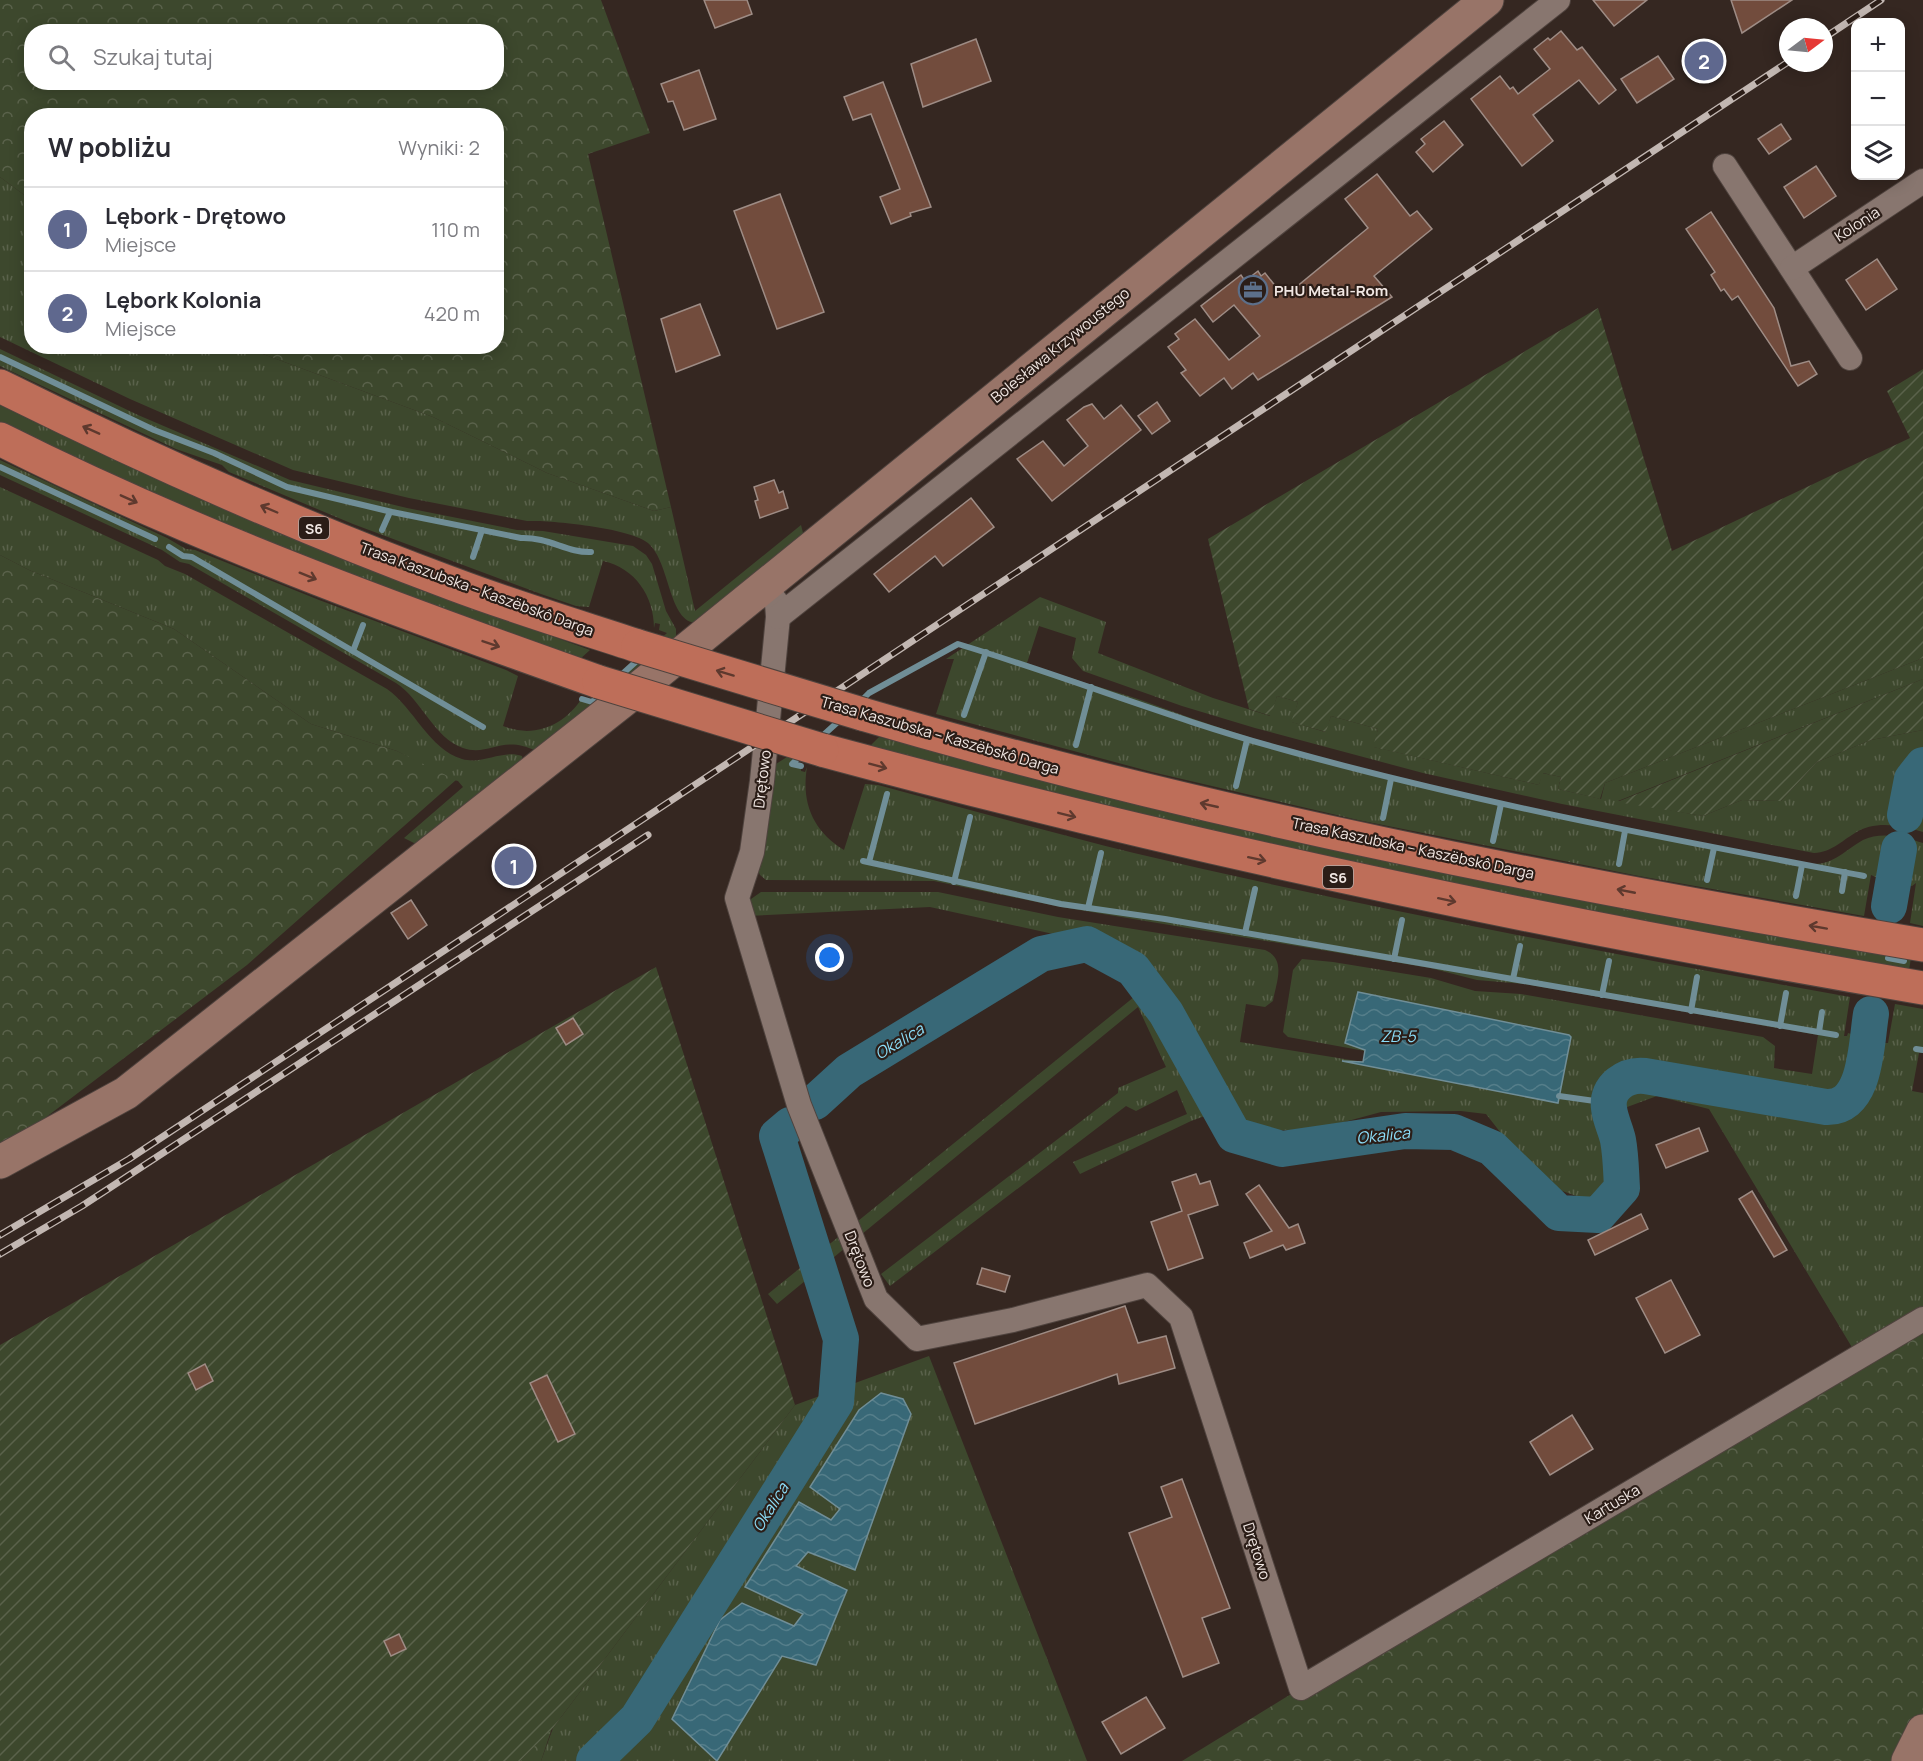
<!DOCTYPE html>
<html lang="pl">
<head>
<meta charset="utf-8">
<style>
	body { margin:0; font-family:Manrope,sans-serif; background:#f7f7f7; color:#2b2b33 }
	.controls { position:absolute; right:18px; top:18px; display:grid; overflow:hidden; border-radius:12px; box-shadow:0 3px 15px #0003 }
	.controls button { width:54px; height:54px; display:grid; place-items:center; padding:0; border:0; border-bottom:2px solid #e1e1e2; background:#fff; color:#2b2b33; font:30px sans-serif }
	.compass { position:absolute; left:1779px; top:18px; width:54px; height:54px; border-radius:50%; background:#fff; box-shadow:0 3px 15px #0003; rotate:74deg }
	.you { position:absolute; left:830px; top:958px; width:21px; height:21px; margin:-15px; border:4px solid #fff; border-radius:50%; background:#1a73e8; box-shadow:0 0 0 9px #1a73e833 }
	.badge { display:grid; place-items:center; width:39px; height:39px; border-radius:50%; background:#5f688e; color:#fff; font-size:20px; font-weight:700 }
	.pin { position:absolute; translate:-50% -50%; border:3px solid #fff; box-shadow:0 2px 6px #0006 }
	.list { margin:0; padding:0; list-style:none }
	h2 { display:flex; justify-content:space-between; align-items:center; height:78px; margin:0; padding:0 24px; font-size:26px }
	h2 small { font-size:20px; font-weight:400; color:#7c7c81 }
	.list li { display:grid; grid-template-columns:39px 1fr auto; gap:18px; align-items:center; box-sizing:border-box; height:84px; padding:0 24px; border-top:2px solid #e1e1e2 }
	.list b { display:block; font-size:22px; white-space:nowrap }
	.list p { margin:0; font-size:20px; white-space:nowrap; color:#7c7c81 }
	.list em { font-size:20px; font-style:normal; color:#7c7c81 }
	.icon { flex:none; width:33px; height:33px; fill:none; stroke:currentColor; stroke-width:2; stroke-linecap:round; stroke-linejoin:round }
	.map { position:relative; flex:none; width:1923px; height:1761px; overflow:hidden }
	.search { position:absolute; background:#fff; box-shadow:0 3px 15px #0003; left:24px; top:24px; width:480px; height:66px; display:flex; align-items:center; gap:15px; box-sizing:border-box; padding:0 21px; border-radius:24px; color:#7c7c81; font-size:22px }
	.panel { position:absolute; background:#fff; box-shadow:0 3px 15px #0003; left:24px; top:108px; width:480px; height:246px; border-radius:24px }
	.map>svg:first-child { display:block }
	.grass { fill:url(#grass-tufts) }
	.forest { fill:url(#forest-crowns); fill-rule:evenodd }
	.garden { fill:url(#garden-furrows) }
	.water { fill:url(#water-waves); stroke:#708e97; stroke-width:1.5 }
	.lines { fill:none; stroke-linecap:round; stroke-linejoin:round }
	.stream { stroke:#708e97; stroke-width:6 }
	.river { stroke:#386877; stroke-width:36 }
	.building { fill:#724c3d; stroke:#9e8c85; stroke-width:1.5 }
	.street-casing { stroke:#4f433e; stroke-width:26 }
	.secondary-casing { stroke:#4f433e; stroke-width:35 }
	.highway-casing { stroke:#4f433e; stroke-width:35 }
	.street { stroke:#88766f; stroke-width:24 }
	.secondary { stroke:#987468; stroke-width:33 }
	.highway { stroke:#be6e59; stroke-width:33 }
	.rail-casing { stroke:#c2b7b2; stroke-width:7 }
	.rail { stroke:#2b1d17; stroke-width:4.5; stroke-dasharray:14; stroke-linecap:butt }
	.highway-bridge-casing { stroke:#4f433e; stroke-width:35; stroke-linecap:butt }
	.highway-bridge { stroke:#be6e59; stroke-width:33 }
	.oneway { stroke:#5e392e }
	.labels { text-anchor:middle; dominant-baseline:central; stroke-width:4.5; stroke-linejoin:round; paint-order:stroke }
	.shield { fill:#2b1d17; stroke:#b6aaa6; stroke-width:1.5 }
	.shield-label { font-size:14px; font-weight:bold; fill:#f1e7e3 }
	.street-label { font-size:15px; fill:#f1e7e3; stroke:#2b1d17 }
	.poi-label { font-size:15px; font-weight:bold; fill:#f1e7e3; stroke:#2b1d17; text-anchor:start }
	.water-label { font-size:16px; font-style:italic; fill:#8bddf8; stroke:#2b1d17 }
</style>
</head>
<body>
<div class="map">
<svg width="1923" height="1761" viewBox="0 0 1923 1761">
	<defs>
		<pattern id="grass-tufts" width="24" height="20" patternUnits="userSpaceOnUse" patternTransform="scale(1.5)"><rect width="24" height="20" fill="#3d482d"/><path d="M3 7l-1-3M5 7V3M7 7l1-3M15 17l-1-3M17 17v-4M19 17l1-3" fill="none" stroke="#5a624b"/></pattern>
		<pattern id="forest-crowns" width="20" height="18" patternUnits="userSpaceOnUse" patternTransform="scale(1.5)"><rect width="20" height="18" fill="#3d482d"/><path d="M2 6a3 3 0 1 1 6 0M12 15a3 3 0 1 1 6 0" fill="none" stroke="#5a624b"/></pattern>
		<pattern id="garden-furrows" width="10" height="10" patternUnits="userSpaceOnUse" patternTransform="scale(1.5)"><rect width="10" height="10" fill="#3d482d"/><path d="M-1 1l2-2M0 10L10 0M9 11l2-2" fill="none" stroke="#5a624b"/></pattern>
		<pattern id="water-waves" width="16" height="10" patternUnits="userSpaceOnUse" patternTransform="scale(1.5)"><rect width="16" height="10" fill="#386877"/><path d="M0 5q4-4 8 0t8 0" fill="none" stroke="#557e8a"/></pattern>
	</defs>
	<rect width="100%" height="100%" fill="#352721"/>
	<g class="grass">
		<path d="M0,177L31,200L32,346L244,347L433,417L547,473L654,511L671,507L695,611L801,525L803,533L799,545L698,623C668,624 671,563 648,543C631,528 550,520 527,521L409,498L293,470L130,399L0,337Z"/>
		<path d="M0,349L138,415L290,480L407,508L517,530L543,531L633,546L646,555L652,564L666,611L676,629V638L536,751C502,734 489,757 463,748C434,738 421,699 396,683L189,564L180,562L162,550L0,475V460L167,538L186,549L195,550L319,600L506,670L518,676L503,726C534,739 565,725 582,698L592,701L667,633L659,630L660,624L655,623L654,628C654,596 635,568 603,561L589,607L576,606L541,594L353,524L229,472L222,465L176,449L0,366Z"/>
		<path d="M0,403L480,610L590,650L580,659L476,623L193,512L0,423Z"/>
		<path d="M0,487L158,560L165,566L185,574L387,689C414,708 429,749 462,759C483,765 503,749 522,756L523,762L416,844L404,838L463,787L458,781L447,778L397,751L311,724L174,629L29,570L0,555Z"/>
		<path d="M1040,597L1106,622L1098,653L1213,698L1270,716L1277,696L1298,702L1292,722L1325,732L1331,716L1378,729L1374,747L1539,785L1542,773L1561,777L1558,789L1601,799L1605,783L1923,658V679L1618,801L1703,816L1742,800L1781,801L1817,762L1871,740L1923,730V832C1902,825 1874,820 1855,833C1840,842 1832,852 1814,853L1562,804L1423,773L1255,728L1182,706L1083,671L1072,658L1076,638L1039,626L1027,663C1067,679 1111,689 1152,704C1283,753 1422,785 1559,814C1643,832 1728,852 1813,864C1835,864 1845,850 1863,840C1881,831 1905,837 1923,843V926L1910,923L1916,883L1912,886L1902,884L1898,904L1889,906L1881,901L1885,881L1871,875L1864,916L1639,876L1358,820L1152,772L936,714L954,659H946Z"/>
		<path d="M833,728L794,763L801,766V771L805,772L807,767C801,803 813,831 844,850L865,784L878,785C963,808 1049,832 1134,853C1371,909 1611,954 1850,997L1844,1036H1847L1848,1033L1858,1036L1861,1017L1871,1014L1878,1019L1875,1039L1885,1040V1043H1888L1895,1004L1923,1009V1053H1919L1912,1091L1923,1093V1307L1853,1349L1709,1109L1657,1096L1619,1110V1123H1609L1610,1150L1606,1195L1582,1198L1540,1183L1486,1114L1461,1111L1381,1112L1311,1131L1250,1129L1224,1109L1191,1121L1080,1174L1073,1162L1187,1114L1177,1090L1136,1111L1126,1106L890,1286L881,1274L1118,1093V1088L1166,1067L1138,1007L777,1304L768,1294L1134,997L1127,984L1142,979L1133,972L1093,964L1076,939L930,907L747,916L751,899L761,892H938L1058,917L1265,950C1287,959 1276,983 1273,1001L1265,1007L1246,1004L1240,1042L1363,1062L1365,1051L1288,1037L1283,1032L1293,970L1302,959L1333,962L1431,978L1475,991L1521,994L1763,1037L1775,1046L1774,1068L1812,1074L1818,1035L1524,984L1477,980L1430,968L1061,907L934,881L766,880L760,875L757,868L768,769Z"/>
		<path d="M879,737L1128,802L1911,958L1909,970L1708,935L1271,847L869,747Z"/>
		<path d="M929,1356L1087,1761H541L553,1728L795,1405Z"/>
	</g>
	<g class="forest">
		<path d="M0,0H601L650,133L588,154L671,507L654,511L547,473L433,417L244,347L496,346V116H32L31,200L0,177ZM32,32H496V82H32Z"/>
		<path d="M0,555L29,570L174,629L311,724L397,751L456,780L247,965L0,1152Z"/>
		<path d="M1923,1307V1761H1182L1853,1349Z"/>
		<path d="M552,1728L541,1761H520Z"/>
	</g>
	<g class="garden">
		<path d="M1598,308L1672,551L1910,438L1887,391L1923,369V658L1605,783L1600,799L1558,789L1561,777L1543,773L1539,785L1373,747L1378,729L1331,716L1326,732L1291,722L1298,702L1277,696L1271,716L1249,709L1208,539Z"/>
		<path d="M1923,679V730L1871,740L1817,762L1781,801L1742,800L1703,816L1617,802Z"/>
		<path d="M656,967L795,1405L553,1728L520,1761H0V1345Z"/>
	</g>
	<g class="water">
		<path d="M1358,992L1569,1035L1571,1037L1558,1103L1342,1061L1363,1062L1365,1050L1345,1043Z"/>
		<path d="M881,1393L903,1399L911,1414L855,1570L808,1552L796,1566L847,1590L816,1665L782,1656L717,1761L672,1719L720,1620L742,1603L794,1626L803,1614L745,1587L799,1502L831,1520L840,1509L810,1487L859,1410Z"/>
	</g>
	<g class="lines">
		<g class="stream">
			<path d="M0,357L154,430L214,453L287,487L392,512L521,538C549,537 567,553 591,552"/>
			<path d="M0,467L155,539"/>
			<path d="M382,530L390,512"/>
			<path d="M169,547L183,556L192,557L483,727"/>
			<path d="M473,557L482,530"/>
			<path d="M353,651L363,625"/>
			<path d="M619,677L640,658"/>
			<path d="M582,699L592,702L600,694"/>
			<path d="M859,703L869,693L958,644C1068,677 1174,720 1285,750C1476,803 1669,839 1864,876"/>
			<path d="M964,715L986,652"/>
			<path d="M819,739L840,720"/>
			<path d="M1076,745L1091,687"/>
			<path d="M801,766L792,764L802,754"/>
			<path d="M1236,786L1247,740"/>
			<path d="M1383,818L1391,779"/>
			<path d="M1493,841L1501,804"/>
			<path d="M863,861L1061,904L1165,919L1836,1035"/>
			<path d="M869,862L887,794"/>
			<path d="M1619,864L1625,831"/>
			<path d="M1707,880L1714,848"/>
			<path d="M954,882L970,817"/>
			<path d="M1842,891L1845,872"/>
			<path d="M1796,896L1802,865"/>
			<path d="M1088,908L1101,853"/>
			<path d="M1245,933L1255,889"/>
			<path d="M1888,958L1904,961"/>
			<path d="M1394,959L1402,920"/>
			<path d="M1513,979L1520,946"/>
			<path d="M1602,995L1609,961"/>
			<path d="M1691,1011L1697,977"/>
			<path d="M1780,1026L1786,993"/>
			<path d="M1819,1032L1822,1012"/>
			<path d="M1916,1049L1923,1050"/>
			<path d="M1559,1096L1609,1103"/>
		</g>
		<g class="river">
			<path d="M1905,815L1912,779L1923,765"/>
			<path d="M1889,906L1899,849"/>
			<path d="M815,1102L849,1071L1041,954L1087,944L1133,969L1166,1013L1234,1135L1282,1149L1405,1131L1454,1132L1492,1148L1559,1213L1598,1215L1622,1188C1621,1172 1621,1156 1618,1140C1616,1130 1610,1119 1609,1108C1606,1087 1626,1074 1645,1076L1826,1107C1867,1109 1866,1043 1871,1014"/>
			<path d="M594,1761L637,1719L836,1402L841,1339L777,1136L790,1125"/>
		</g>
	</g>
	<g class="building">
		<path d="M704,0H747L752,14L715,28Z"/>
		<path d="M1593,0H1647L1614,26Z"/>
		<path d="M1731,0H1792L1742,33Z"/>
		<path d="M1561,31L1577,50L1582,47L1616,90L1599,104L1579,80L1533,115L1553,141L1522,166L1471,99L1500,76L1510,89L1513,87L1518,94L1550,69L1534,49L1548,38L1550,40Z"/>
		<path d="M976,39L991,81L923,107L911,64Z"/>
		<path d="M1710,51L1715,66L1698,72L1693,57Z"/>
		<path d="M1658,56L1674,79L1637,103L1621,79Z"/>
		<path d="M699,70L716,119L684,130L673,101L668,102L661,84Z"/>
		<path d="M883,82L931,207L910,213L911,216L891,224L880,197L900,189L871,114L853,120L844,97Z"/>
		<path d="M1444,121L1463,145L1433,172L1416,152L1425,144L1421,139Z"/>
		<path d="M1781,124L1791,139L1769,154L1758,139Z"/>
		<path d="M1816,166L1836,196L1804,218L1784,187Z"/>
		<path d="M1377,174L1410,216L1417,211L1432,229L1374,276L1392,297L1258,380L1253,373L1232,389L1224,378L1200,396L1181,373L1186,370L1168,347L1179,339L1175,334L1195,319L1229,360L1260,336L1234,305L1213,322L1201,306L1241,275L1245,281L1258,271L1261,276L1265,273L1284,297L1368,228L1345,199Z"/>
		<path d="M780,194L824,312L777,329L734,211Z"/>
		<path d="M1711,212L1774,308L1791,366L1809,361L1817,374L1798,386L1738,296L1732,300L1724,289L1721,291L1711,275L1715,272L1686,229Z"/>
		<path d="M1877,259L1897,289L1866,310L1846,280Z"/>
		<path d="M700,304L720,355L676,372L661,319Z"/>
		<path d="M1157,402L1170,421L1152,434L1138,416Z"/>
		<path d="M1092,404L1104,419L1121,405L1141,430L1052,501L1017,459L1043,441L1064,466L1088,446L1067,420L1084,407Z"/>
		<path d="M774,480L779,493L783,491L788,508L760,518L755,501L758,500L754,487Z"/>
		<path d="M971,498L994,527L943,566L935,556L889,592L874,574Z"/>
		<path d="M519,855L527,868L512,878L503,865Z"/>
		<path d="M411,900L427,925L408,939L391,913Z"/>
		<path d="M573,1018L583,1034L566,1045L556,1028Z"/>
		<path d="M1699,1128L1708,1151L1666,1168L1656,1145Z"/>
		<path d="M1196,1174L1200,1184L1210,1181L1218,1205L1188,1215L1203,1258L1168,1270L1151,1222L1182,1211L1172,1182Z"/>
		<path d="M1259,1185L1289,1228L1298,1224L1305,1243L1286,1250L1283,1245L1250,1258L1244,1243L1272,1231L1246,1194Z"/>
		<path d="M1752,1191L1787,1250L1774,1257L1739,1199Z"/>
		<path d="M1641,1214L1648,1229L1595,1255L1588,1240Z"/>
		<path d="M982,1268L1010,1276L1005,1292L977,1284Z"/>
		<path d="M1671,1280L1700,1335L1665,1353L1636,1298Z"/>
		<path d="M1125,1306L1138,1343L1166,1336L1175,1368L1119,1384L1117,1374L975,1424L954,1363Z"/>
		<path d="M205,1364L213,1381L196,1390L188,1373Z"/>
		<path d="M547,1375L575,1434L558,1442L530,1383Z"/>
		<path d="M1572,1415L1593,1449L1550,1475L1530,1442Z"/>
		<path d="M1182,1479L1230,1608L1202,1618L1219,1663L1183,1677L1129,1533L1172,1517L1161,1487Z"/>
		<path d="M399,1634L406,1649L391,1656L384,1641Z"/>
		<path d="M1146,1697L1165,1728L1121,1754L1102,1722Z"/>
	</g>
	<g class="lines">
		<g class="street-casing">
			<g id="street">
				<path d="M1725,166L1850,358"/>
				<path d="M1792,268L1923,181"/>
				<path d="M764,586L777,603L778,617L762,781L752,852L737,898L799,1105L876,1299L917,1339L1013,1320L1147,1285L1181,1317L1301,1688L1923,1319"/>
				<path d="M778,617L1558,0"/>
			</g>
		</g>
		<g class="secondary-casing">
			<g id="secondary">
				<path d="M0,1162L126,1093L634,692L1487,0"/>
				<path d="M1908,1761L1923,1731"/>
			</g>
		</g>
		<g class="highway-casing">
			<g id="highway">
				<path d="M0,386C147,459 299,527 453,584C514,607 577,626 638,646"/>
				<path d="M0,439C193,536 395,610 599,682"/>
				<path d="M862,714C1209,816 1566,884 1923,945"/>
				<path d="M822,750C1185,848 1552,925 1923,988"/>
			</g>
		</g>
		<use href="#street" class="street"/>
		<use href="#secondary" class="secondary"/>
		<use href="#highway" class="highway"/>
		<g class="rail-casing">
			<g id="rail">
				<path d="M1824,38L1881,0"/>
				<path d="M0,1235L129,1159L1788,62"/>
				<path d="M0,1254L82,1206L648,835"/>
			</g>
		</g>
		<use href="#rail" class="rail"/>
		<g class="highway-bridge-casing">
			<g id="highway-bridge">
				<path d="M638,646L862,714"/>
				<path d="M599,682L822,750"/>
			</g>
		</g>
		<use href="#highway-bridge" class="highway-bridge"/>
	</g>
	<defs><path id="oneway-shaft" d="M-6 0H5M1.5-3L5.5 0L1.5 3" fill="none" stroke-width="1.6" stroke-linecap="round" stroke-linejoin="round" transform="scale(1.5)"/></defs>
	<g class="oneway">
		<use href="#oneway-shaft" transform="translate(91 430) rotate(-156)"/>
		<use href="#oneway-shaft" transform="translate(129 499) rotate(24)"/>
		<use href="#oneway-shaft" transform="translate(269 509) rotate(-157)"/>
		<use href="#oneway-shaft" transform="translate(308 576) rotate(22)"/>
		<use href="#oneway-shaft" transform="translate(491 644) rotate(19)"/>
		<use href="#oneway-shaft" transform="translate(725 673) rotate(-163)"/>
		<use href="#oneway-shaft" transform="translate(878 766) rotate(15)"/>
		<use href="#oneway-shaft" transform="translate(1209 805) rotate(-167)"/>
		<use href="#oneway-shaft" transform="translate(1067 815) rotate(14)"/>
		<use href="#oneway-shaft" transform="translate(1257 859) rotate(12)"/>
		<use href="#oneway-shaft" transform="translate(1626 891) rotate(-169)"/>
		<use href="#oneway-shaft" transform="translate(1447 900) rotate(12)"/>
		<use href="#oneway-shaft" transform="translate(1818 927) rotate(-170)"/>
	</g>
	<defs>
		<g id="office-ring" transform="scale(1.5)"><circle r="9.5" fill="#2b1d17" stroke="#5c6f8a" stroke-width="1.5"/><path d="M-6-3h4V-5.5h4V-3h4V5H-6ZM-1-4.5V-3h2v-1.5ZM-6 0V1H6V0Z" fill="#5c6f8a"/></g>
	</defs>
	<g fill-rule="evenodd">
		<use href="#office-ring" x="1253" y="290"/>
	</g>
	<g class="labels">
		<g class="shield">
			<rect x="299" y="517" width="30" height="22" rx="4.5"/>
			<rect x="1323" y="866" width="30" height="22" rx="4.5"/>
		</g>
		<g class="shield-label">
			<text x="314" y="528">S6</text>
			<text x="1338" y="877">S6</text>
		</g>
		<g class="street-label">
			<text transform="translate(1857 224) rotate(-33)">Kolonia</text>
			<text transform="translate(1060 345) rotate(-39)">Bolesława Krzywoustego</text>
			<text transform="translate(477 589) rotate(20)">Trasa Kaszubska – Kaszëbskô Darga</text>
			<text transform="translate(940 735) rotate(16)">Trasa Kaszubska – Kaszëbskô Darga</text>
			<text transform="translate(762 779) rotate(-83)">Drętowo</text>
			<text transform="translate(1413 848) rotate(12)">Trasa Kaszubska – Kaszëbskô Darga</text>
			<text transform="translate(860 1259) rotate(69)">Drętowo</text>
			<text transform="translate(1612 1504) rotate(-31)">Kartuska</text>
			<text transform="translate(1257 1551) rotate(72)">Drętowo</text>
		</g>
		<g class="poi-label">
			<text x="1274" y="290">PHU Metal-Rom</text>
		</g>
		<g class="water-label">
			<text x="1398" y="1036">ZB-5</text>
			<text transform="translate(899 1041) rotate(-31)">Okalica</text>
			<text transform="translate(1383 1135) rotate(-6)">Okalica</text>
			<text transform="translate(770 1507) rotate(-58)">Okalica</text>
		</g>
	</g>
</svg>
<div class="controls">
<button>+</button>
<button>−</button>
<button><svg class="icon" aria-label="layers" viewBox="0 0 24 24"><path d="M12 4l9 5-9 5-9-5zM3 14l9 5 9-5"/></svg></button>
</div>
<svg class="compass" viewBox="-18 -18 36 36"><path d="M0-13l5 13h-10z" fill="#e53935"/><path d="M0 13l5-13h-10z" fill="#7c7c81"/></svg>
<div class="you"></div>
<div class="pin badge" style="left:514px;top:866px">1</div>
<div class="pin badge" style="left:1704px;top:61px">2</div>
<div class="search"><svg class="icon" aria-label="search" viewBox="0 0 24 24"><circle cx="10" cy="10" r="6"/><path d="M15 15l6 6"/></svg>Szukaj tutaj</div>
<section class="panel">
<h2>W pobliżu<small>Wyniki: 2</small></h2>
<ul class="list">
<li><span class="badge">1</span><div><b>Lębork - Drętowo</b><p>Miejsce</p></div><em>110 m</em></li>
<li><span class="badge">2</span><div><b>Lębork Kolonia</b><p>Miejsce</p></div><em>420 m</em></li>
</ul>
</section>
</div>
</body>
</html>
